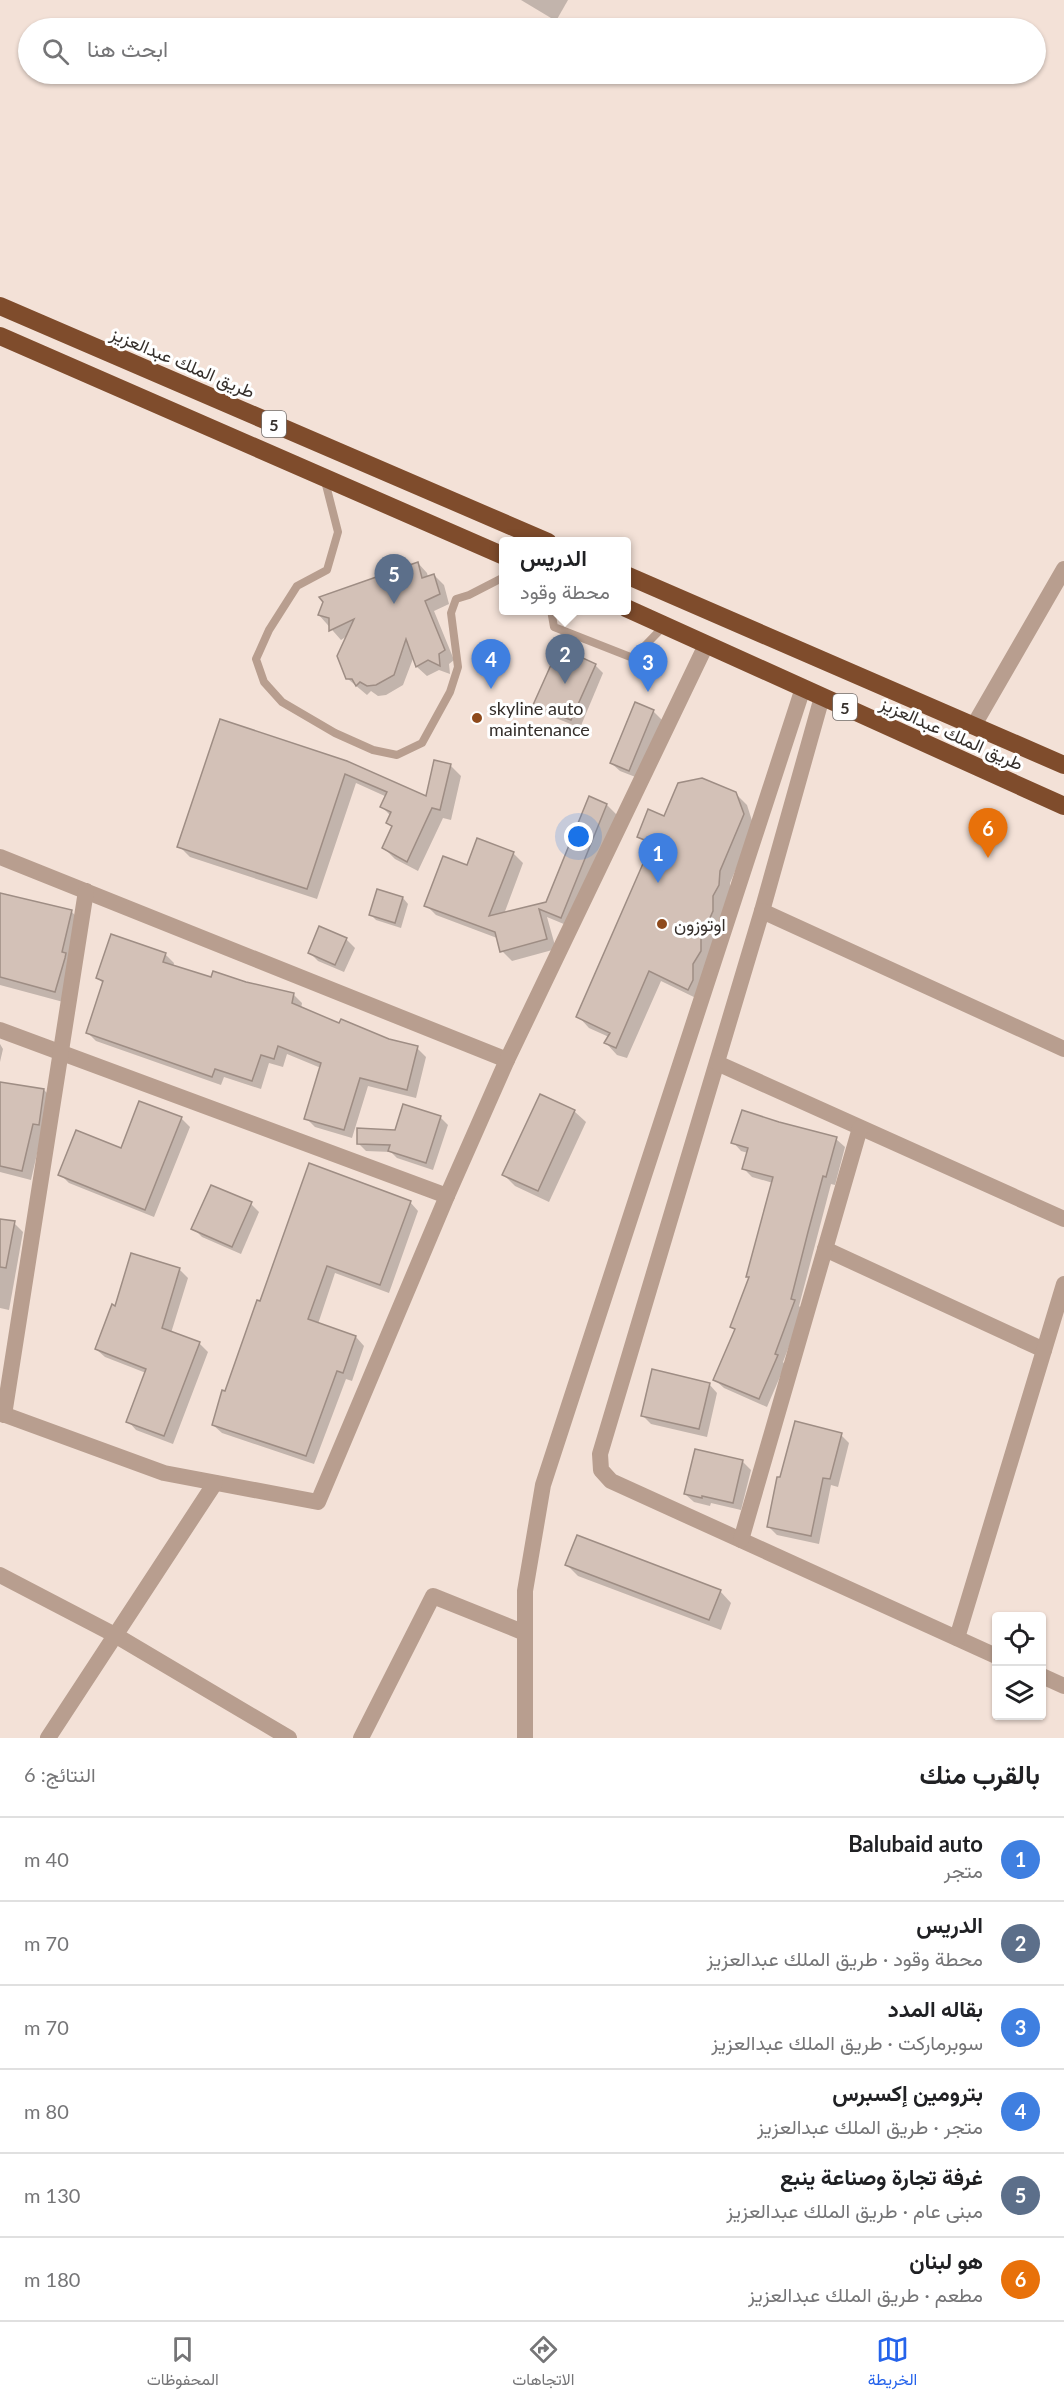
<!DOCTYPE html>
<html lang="ar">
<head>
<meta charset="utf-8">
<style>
	body { margin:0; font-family:Lato,Vazirmatn,sans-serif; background:#f2f2f2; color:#202124; direction:rtl }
	.controls { position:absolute; right:18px; bottom:18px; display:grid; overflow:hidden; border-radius:6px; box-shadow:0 2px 4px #0004 }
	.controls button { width:54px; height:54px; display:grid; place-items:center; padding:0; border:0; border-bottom:2px solid #e0e0e0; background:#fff; color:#202124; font:30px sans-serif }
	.you { position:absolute; left:579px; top:837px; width:21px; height:21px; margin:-15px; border:4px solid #fff; border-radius:50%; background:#1a73e8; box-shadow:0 0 0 9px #1a73e833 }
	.badge { display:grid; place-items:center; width:39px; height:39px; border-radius:50%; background:#2563eb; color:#fff; font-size:20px; font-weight:700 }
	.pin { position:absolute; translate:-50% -50px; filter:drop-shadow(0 2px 3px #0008) }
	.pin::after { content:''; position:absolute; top:32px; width:21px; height:18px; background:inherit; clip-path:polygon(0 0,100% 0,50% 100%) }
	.popup { position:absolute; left:499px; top:537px; width:132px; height:78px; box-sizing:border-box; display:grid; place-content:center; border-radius:6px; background:#fff; filter:drop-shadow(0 2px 4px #0005); font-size:20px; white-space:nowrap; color:#757577 }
	.popup b { font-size:22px; color:#202124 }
	.popup::after { content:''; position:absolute; left:50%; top:100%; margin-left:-12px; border:12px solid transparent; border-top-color:#fff }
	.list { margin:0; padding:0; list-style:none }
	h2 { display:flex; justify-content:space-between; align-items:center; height:78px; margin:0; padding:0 24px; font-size:26px }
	h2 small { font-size:20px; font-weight:400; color:#757577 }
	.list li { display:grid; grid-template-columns:39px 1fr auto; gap:18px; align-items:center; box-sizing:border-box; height:84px; padding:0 24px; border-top:2px solid #e0e0e0 }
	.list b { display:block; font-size:22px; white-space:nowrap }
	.list p { margin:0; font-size:20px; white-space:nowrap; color:#757577 }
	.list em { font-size:20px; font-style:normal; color:#757577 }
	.icon { flex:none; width:33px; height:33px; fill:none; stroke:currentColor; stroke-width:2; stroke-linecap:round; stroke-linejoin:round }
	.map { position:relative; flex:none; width:1064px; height:1738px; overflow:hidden; direction:ltr }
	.search { position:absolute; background:#fff; box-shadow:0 2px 4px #0004; left:18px; right:18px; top:18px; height:66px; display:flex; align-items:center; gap:15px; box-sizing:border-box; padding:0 21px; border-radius:33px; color:#757577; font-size:22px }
	.sheet { height:582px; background:#fff }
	nav { display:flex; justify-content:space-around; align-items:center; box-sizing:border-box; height:84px; border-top:2px solid #e0e0e0; background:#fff; font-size:16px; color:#757577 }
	nav a { display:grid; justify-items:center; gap:3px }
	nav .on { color:#2563eb }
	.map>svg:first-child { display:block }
	.shadow { fill:#0003 }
	.building { fill:#d3c1b7; stroke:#9e8d84; stroke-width:1.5 }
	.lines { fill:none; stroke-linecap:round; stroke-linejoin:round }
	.lane { stroke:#b89e8f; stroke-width:8 }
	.street { stroke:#b89e8f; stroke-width:16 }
	.highway { stroke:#7f4c2c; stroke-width:18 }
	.poi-dot { fill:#8e4a1c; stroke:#fff; stroke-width:2 }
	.labels { text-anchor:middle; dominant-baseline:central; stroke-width:6; stroke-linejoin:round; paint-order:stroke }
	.shield { fill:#fff; stroke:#726d6b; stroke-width:1.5 }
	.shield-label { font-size:16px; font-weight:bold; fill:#352f2b }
	.street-label { font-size:18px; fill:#352f2b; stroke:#fff }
	.poi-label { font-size:18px; fill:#352f2b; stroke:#fff; text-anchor:start }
</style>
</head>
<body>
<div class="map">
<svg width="1064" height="1738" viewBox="0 0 1064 1738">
	<rect width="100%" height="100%" fill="#f3e1d7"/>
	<g class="shadow">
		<path d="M521,0H568L556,21Z"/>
		<path d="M418,563L427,573L428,577L434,575L444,585L449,604L434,611L454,660L449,664L450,674L439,670L427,676L417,667L414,656L403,685L386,695L378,696L371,691L367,695L348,679L347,636L341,640L319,615L397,566L401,570Z"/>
		<path d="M595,665L603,673L580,728L544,713L535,704Z"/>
		<path d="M653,711L662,720L638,778L620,771L611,763Z"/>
		<path d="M221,721L427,799L450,765L461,776L451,820L443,818L418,871L395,859L384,848L393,828L388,823L391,816L382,807L387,797L356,783L317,899L190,857L179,846Z"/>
		<path d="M735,793L747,805L754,827L730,883V897L700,1000L661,981L627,1058L617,1055L606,1043L609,1037L589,1028L578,1016L651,849L639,836L665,818Z"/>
		<path d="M607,805L617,815L571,927L547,917L556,949L512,961L502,951L497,938L436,915L426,905L468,867L513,853L523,863L504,914L547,903Z"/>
		<path d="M0,895L71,911L82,923L67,1003L0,985Z"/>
		<path d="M403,898L408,904L401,928L376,920L371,915Z"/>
		<path d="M346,939L355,948L344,972L318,961L310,953Z"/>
		<path d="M165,954L174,963L173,967L212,979L246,983L293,994L302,1003L301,1009L340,1025L417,1048L426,1057L416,1098L368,1086L352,1138L315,1127L306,1118L321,1068L287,1054L283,1067L269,1063L261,1089L224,1077L221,1085L96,1041L87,1032L104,984L98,978Z"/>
		<path d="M0,1044L3,1049L0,1062Z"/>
		<path d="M0,1083L44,1090L53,1099L42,1132L31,1180L0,1172Z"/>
		<path d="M574,1111L586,1122L549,1202L515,1186L504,1175Z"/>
		<path d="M440,1117L448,1125L433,1170L397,1158L391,1152L366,1151L358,1143Z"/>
		<path d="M181,1118L190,1127L154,1217L69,1183L60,1174L121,1150Z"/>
		<path d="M779,1124L836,1139L845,1147L835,1185L831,1184L799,1306L803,1310L783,1362L785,1365L767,1407L724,1388L715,1380L736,1331L732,1327L750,1279L748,1276L773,1183L752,1177L744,1169L748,1153L741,1151L733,1142Z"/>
		<path d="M410,1202L418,1211L389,1293L335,1273L318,1324L356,1337L364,1346L352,1381L346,1379L314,1464L222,1433L213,1425L261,1303Z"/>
		<path d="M251,1204L259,1212L241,1254L202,1237L193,1228Z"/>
		<path d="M0,1220L14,1223L23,1232L9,1310L0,1308Z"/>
		<path d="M179,1269L188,1278L171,1333L199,1343L208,1352L173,1444L136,1430L128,1421L146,1373L105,1357L96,1349L116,1308Z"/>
		<path d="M709,1384L717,1393L707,1437L651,1424L643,1416Z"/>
		<path d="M841,1435L849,1443L838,1487L831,1485L819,1544L777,1535L768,1526Z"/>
		<path d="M742,1461L751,1470L741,1510L711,1503L710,1506L694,1502L685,1494Z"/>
		<path d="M567,1565L720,1591L731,1603L721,1630L578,1576Z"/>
	</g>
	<g class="building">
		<path d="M418,562L422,578L434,574L440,594L425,601L445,650L439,654L440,666L428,660L416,667L406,639L394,675L376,685L367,686L360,682L356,686L352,679H346L337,656L354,619L329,631V618L318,615L323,602L319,597L382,575L380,570L397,564L398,569Z"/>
		<path d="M559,647L596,664L571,720L533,705Z"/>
		<path d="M635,702L654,710L629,771L610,763Z"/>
		<path d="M220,719L347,761L426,796L434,760L451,764L440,810L432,808L407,862L382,848L392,826L386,823L391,812L380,807L387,792L345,774L307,889L177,847Z"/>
		<path d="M702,778L736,792L744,814L720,871L719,885L713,896V911L701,938V951L693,964V980L688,990L649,971L616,1048L604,1043L610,1033L576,1017L652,843L637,837L648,809L664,816L678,783Z"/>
		<path d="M589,796L607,804L561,918L539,909L547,939L500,952L495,932L424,906L443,856L467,865L477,838L514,852L489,916L546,902Z"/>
		<path d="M377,889L403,897L395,923L369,915Z"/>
		<path d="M0,893L72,910L62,952L66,953L65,958L55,992L0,977Z"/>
		<path d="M319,926L347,938L335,965L308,953Z"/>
		<path d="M111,934L166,953L163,962L211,977L213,971L246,982L294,993L292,1003L339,1023L341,1019L389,1039L418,1046L407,1090L360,1078L344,1130L304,1119L321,1063L278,1046L274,1059L261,1055L252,1081L215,1069L212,1077L86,1033L103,981L96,978Z"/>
		<path d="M0,1082L44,1089L39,1125L33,1124L22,1171L0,1166Z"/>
		<path d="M540,1094L575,1110L538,1191L502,1175Z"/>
		<path d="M139,1101L182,1117L145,1210L58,1175L76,1130L121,1148Z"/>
		<path d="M403,1104L441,1116L426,1163L388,1151L390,1145L357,1144V1128L395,1130Z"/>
		<path d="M742,1110L779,1122L837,1137L826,1177L823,1176L808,1232L791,1299L795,1300L775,1354L778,1355L759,1399L713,1380L735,1329L730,1327L749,1277H746L773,1177L742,1169L748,1148L731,1143Z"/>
		<path d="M309,1163L411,1201L380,1285L327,1266L308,1319L356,1336L343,1373L337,1371L306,1456L212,1425L222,1390L225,1391L257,1300L260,1301Z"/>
		<path d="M211,1185L252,1202L232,1247L191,1229Z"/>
		<path d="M0,1219L15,1221L6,1268L0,1267Z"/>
		<path d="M131,1253L180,1268L162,1328L200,1342L164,1436L126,1422L146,1369L95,1349L112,1304L115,1306Z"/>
		<path d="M652,1369L710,1383L699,1429L641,1416Z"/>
		<path d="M795,1421L842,1433L830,1479L823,1478L811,1536L767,1527L777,1477H780Z"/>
		<path d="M695,1449L743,1460L733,1503L702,1496V1498L684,1494Z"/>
		<path d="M577,1535L721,1590L709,1620L565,1565Z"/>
	</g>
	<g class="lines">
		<g class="lane">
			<path d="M324,477L338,532L327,570L297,586L269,630L256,659L264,682L282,702L335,733L373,750L397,755L422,743L450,692L458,667L451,613L456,599L469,595L504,577"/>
			<path d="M551,610L554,627L633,658L664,626"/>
		</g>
		<g class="street">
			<path d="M822,697L762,911L600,1454L601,1470L611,1481L996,1656"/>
			<path d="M974,725L1064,569"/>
			<path d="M0,857L507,1060"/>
			<path d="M762,911L1064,1049"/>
			<path d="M0,1030L447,1196"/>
			<path d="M717,1063L1064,1219"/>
			<path d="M825,1249L1044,1350"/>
			<path d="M0,1413L164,1473L318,1502L447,1196L507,1060L706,645"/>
			<path d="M4,1415L86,891"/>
			<path d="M741,1540L860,1128"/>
			<path d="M0,1575L115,1635L289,1738"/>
			<path d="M957,1638L1064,1284"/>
			<path d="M1042,1676L1064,1686"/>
			<path d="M48,1738L215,1483"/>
			<path d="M361,1738L433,1596L525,1633"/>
			<path d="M525,1738V1591L543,1485L803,688"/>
		</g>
		<g class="highway">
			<path d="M0,306L548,542"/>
			<path d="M0,336L504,556"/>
			<path d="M626,575L1064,765"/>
			<path d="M626,608L1064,806"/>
		</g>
	</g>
	<g class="poi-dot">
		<circle cx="477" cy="718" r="6"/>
		<circle cx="662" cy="924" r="6"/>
	</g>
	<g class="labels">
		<g class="shield">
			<rect x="262" y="411" width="24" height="26" rx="4.5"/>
			<rect x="833" y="694" width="24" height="26" rx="4.5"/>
		</g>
		<g class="shield-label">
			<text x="274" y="424">5</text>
			<text x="845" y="707">5</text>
		</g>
		<g class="street-label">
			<text transform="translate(183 362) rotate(23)">طريق الملك عبدالعزيز</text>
			<text transform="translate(952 733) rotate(24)">طريق الملك عبدالعزيز</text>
		</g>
		<g class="poi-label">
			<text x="489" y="708">skyline auto<tspan x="489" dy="21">maintenance</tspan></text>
			<text x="674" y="924">اوتوزون</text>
		</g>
	</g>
</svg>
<div class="controls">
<button><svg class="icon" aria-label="locate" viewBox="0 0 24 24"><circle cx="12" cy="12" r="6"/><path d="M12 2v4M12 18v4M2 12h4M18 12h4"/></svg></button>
<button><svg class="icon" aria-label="layers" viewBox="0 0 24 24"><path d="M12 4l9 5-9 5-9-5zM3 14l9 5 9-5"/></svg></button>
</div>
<div class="you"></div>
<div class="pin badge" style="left:658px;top:883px;background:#3f7fe0">1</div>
<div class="pin badge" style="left:565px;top:684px;background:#5c6f8a">2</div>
<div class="popup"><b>الدريس</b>محطة وقود</div>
<div class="pin badge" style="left:648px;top:692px;background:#3f7fe0">3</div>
<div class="pin badge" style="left:491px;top:689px;background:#3f7fe0">4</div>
<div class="pin badge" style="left:394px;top:604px;background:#5c6f8a">5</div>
<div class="pin badge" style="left:988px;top:858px;background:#e8710a">6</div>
<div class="search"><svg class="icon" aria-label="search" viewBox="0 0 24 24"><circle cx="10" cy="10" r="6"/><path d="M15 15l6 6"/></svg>ابحث هنا</div>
</div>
<section class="sheet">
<h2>بالقرب منك<small>النتائج: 6</small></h2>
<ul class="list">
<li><span class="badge" style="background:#3f7fe0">1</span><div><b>Balubaid auto</b><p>متجر</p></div><em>40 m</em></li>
<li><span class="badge" style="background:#5c6f8a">2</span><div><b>الدريس</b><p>محطة وقود · طريق الملك عبدالعزيز</p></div><em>70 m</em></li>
<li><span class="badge" style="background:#3f7fe0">3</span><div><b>بقاله المدد</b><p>سوبرماركت · طريق الملك عبدالعزيز</p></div><em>70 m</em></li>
<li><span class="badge" style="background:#3f7fe0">4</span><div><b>بترومين إكسبرس</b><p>متجر · طريق الملك عبدالعزيز</p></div><em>80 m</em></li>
<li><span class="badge" style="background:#5c6f8a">5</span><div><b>غرفة تجارة وصناعة ينبع</b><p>مبنى عام · طريق الملك عبدالعزيز</p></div><em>130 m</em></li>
<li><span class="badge" style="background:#e8710a">6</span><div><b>هو لبنان</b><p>مطعم · طريق الملك عبدالعزيز</p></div><em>180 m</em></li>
</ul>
</section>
<nav>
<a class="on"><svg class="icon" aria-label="map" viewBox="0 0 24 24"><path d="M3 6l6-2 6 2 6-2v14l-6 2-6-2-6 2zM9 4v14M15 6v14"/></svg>الخريطة</a>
<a><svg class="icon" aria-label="directions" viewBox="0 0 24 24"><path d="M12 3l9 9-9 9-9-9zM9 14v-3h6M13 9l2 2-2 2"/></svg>الاتجاهات</a>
<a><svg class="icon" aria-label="saved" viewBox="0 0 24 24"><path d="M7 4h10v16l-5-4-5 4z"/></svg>المحفوظات</a>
</nav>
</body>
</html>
